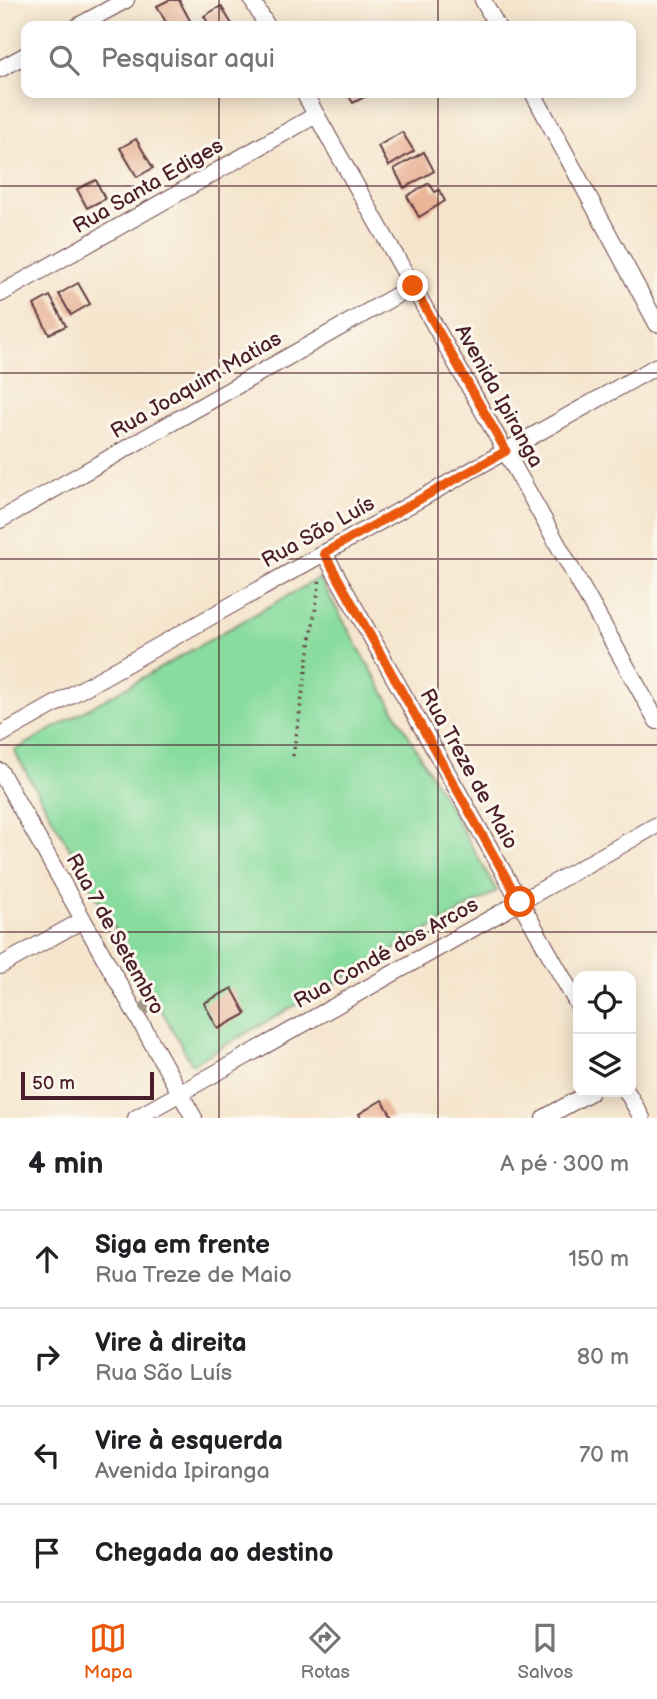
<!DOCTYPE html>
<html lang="pt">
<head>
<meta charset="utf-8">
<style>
	body { margin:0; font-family:"Balsamiq Sans",sans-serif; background:#f6f6f6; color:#202124 }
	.controls { position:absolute; right:21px; bottom:21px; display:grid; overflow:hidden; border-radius:14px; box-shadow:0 4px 18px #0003 }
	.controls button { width:63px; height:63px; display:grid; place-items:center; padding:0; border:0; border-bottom:2px solid #e0e0e0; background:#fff; color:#202124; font:35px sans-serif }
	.scale { position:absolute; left:21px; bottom:18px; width:133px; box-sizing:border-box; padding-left:7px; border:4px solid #4a1f2b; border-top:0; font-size:19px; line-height:24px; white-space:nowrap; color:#4a1f2b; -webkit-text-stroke:5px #fbf7ec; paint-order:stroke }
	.stop { position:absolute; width:21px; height:21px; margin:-16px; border:5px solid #ea580c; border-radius:50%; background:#fff }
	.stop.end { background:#ea580c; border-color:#fff; box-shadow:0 2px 7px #0008 }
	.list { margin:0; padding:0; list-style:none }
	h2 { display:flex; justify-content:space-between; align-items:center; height:91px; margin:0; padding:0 28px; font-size:30px }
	h2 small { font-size:23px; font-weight:400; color:#757577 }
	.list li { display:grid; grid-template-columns:46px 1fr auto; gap:21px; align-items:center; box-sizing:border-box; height:98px; padding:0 28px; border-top:2px solid #e0e0e0 }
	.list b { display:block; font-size:26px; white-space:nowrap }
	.list p { margin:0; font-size:23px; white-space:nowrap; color:#757577 }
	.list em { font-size:23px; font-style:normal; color:#757577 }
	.icon { flex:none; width:38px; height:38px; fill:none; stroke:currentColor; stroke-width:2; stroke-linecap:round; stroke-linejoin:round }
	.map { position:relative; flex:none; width:657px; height:1118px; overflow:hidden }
	.search { position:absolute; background:#fff; box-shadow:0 4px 18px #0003; left:21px; right:21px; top:21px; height:77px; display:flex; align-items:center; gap:18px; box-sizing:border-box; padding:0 24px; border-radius:14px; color:#757577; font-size:26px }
	.sheet { height:483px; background:#fff }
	nav { display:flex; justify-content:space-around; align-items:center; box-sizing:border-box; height:98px; border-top:2px solid #e0e0e0; background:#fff; font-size:19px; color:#757577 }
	nav a { display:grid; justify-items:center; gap:4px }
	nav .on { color:#ea580c }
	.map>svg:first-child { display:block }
	.green { fill:#88dc9e; stroke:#697e64; stroke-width:2 }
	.building { fill:#e9b498 }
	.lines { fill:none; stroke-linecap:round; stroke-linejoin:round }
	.minor-casing { stroke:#643d43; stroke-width:18 }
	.path { stroke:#643d43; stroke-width:3.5; stroke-dasharray:2 5; stroke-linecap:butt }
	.minor { stroke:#fff; stroke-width:16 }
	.tree { fill:#a19787 }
	.route { stroke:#ea580c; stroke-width:9 }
	.grid { fill:none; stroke:#4a1f2b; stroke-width:2; stroke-opacity:0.55 }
	.labels { text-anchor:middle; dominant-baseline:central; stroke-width:6; stroke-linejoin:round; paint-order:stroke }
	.street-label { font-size:21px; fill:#4a1f2b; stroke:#fbf7ec }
</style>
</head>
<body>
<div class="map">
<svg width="657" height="1118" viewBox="0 0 657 1118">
	<rect width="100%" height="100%" fill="#fbf7ec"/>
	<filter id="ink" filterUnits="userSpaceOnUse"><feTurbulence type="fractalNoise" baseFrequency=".0143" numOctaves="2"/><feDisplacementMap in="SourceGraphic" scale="14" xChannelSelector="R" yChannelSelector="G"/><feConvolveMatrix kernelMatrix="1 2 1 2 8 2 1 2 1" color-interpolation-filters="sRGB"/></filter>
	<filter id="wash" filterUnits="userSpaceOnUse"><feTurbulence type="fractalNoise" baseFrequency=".00686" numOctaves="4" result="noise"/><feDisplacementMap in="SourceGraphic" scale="28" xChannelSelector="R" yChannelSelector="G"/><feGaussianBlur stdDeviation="1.57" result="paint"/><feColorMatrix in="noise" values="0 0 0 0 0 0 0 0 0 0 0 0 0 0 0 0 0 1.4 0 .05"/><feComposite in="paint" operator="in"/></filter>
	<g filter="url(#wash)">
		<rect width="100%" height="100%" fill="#f5e5cd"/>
		<path class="green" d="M319,578L497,891L192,1064L14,751Z"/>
		<g id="blocks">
			<g class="building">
				<path d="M169,0H179L193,26H168L157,6Z"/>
				<path d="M221,6L233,26H210L204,16Z"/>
				<path d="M347,93H372L353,103Z"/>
				<path d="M402,132L414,151L389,166L378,146Z"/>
				<path d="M136,139L153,168L137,177L120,148Z"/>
				<path d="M424,152L434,171L404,188L394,169Z"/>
				<path d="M96,180L105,199L87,208L77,189Z"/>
				<path d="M429,183L435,192L439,190L445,201L419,217L407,196Z"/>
				<path d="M78,283L90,304L71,315L59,294Z"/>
				<path d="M50,296L66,326L49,334L34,305Z"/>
				<path d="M232,988L246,1014L218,1029L204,1003Z"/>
				<path d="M382,1100L393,1118H361L359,1114Z"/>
			</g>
		</g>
	</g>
	<g filter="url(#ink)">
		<use href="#blocks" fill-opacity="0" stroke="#643d43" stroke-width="2"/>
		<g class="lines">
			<g class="minor-casing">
				<g id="minor">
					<path d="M252,0L267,26"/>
					<path d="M483,0L497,26"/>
					<path d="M78,26L126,0"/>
					<path d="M0,69L26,55"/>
					<path d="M304,93L657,721"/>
					<path d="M533,93L657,324"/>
					<path d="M0,294L316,115"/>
					<path d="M0,520L413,286"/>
					<path d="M324,553L578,1005"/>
					<path d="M0,735L657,366"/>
					<path d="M0,771L194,1118"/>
					<path d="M0,966L83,920"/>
					<path d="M627,1092L642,1118"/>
					<path d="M136,1118L657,825"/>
					<path d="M544,1118L591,1092"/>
				</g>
			</g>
			<path class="path" d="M293,756L320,579"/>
			<use href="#minor" class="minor"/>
		</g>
		<circle class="tree" cx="147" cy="1007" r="7"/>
	</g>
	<g class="lines" filter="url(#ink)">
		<path class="route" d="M413,286L506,451L324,553L520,902"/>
	</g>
	<path class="grid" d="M219,0V26M438,0V26M219,93V1118M438,93V1118M0,186H657M0,373H657M0,559H657M0,745H657M0,932H657"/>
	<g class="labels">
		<g class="street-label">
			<text transform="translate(148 186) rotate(-30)">Rua Santa Ediges</text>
			<text transform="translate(196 385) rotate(-30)">Rua Joaquim Matias</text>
			<text transform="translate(499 396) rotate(61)">Avenida Ipiranga</text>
			<text transform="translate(318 532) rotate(-29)">Rua São Luís</text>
			<text transform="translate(469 769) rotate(61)">Rua Treze de Maio</text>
			<text transform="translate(115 934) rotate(61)">Rua 7 de Setembro</text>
			<text transform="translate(386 953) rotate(-29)">Rua Condé dos Arcos</text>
		</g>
	</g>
</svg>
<div class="controls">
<button><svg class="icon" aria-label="locate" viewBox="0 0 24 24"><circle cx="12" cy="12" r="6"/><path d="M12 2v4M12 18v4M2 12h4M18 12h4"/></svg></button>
<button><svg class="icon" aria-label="layers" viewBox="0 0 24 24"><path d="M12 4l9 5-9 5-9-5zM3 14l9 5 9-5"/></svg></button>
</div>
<div class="scale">50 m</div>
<div class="stop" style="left:520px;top:902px"></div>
<div class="stop end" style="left:413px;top:286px"></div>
<div class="search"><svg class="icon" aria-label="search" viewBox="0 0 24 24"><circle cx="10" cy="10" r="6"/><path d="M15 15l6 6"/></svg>Pesquisar aqui</div>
</div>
<section class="sheet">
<h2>4 min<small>A pé · 300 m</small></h2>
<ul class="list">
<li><svg class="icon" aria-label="ahead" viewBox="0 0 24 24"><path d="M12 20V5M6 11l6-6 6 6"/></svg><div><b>Siga em frente</b><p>Rua Treze de Maio</p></div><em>150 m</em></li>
<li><svg class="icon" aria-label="right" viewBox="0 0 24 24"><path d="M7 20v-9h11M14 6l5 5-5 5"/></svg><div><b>Vire à direita</b><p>Rua São Luís</p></div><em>80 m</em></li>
<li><svg class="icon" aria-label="left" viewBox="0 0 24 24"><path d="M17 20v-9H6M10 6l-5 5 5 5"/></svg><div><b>Vire à esquerda</b><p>Avenida Ipiranga</p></div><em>70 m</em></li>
<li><svg class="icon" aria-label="arrive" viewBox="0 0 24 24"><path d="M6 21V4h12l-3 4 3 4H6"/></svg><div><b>Chegada ao destino</b></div></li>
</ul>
</section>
<nav>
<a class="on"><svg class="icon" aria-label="map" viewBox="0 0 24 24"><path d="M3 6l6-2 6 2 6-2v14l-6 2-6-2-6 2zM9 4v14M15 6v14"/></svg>Mapa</a>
<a><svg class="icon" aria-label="directions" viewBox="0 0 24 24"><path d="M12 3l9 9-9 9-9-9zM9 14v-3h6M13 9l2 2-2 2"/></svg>Rotas</a>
<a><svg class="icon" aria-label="saved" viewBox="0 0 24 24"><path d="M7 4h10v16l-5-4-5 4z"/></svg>Salvos</a>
</nav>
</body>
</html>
